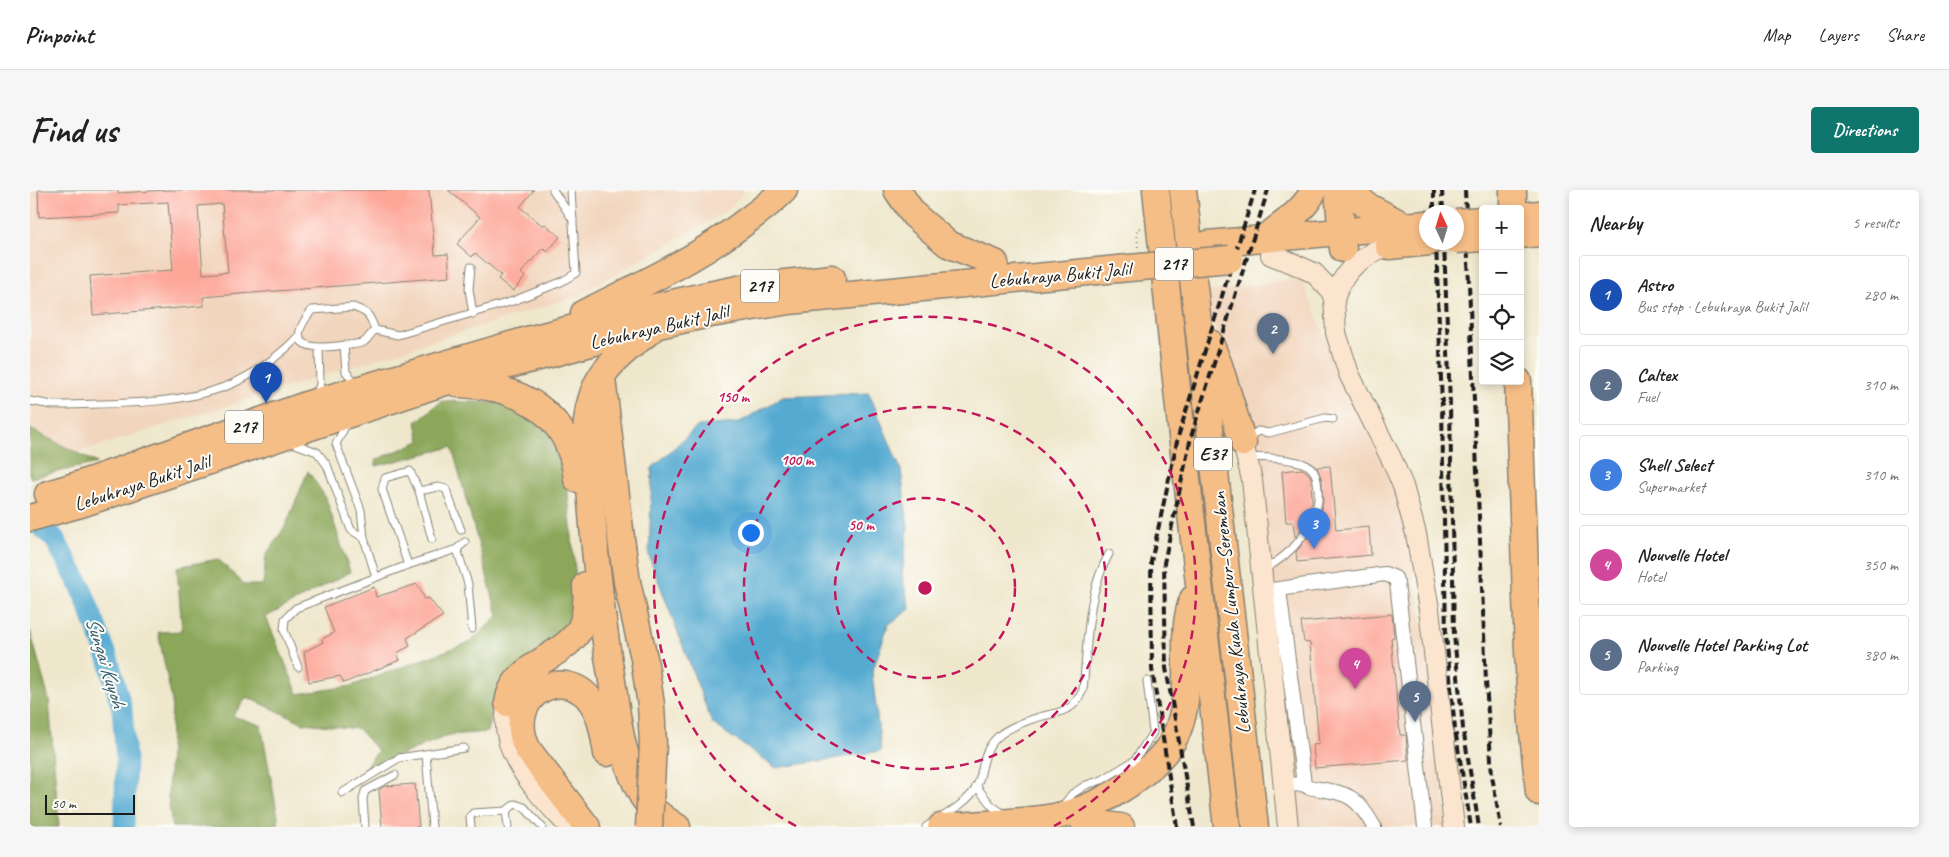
<!DOCTYPE html>
<html lang="en">
<head>
<meta charset="utf-8">
<style>
	body { margin:0; font-family:Caveat,sans-serif; background:#f6f6f6; color:#222 }
	.controls { position:absolute; right:15px; top:15px; display:grid; overflow:hidden; border-radius:5px; box-shadow:0 2px 8px #0003 }
	.controls button { width:45px; height:45px; display:grid; place-items:center; padding:0; border:0; border-bottom:1px solid #e0e0e0; background:#fff; color:#222; font:25px sans-serif }
	.compass { position:absolute; left:1389px; top:15px; width:45px; height:45px; border-radius:50%; background:#fff; box-shadow:0 2px 8px #0003; rotate:356deg }
	.scale { position:absolute; left:15px; bottom:12px; width:90px; box-sizing:border-box; padding-left:5px; border:2px solid #1c1c1c; border-top:0; font-size:14px; line-height:18px; white-space:nowrap; color:#1c1c1c; -webkit-text-stroke:4px #fdfcf7; paint-order:stroke }
	.you { position:absolute; left:720px; top:342px; width:18px; height:18px; margin:-12px; border:4px solid #fff; border-radius:50%; background:#1a73e8; box-shadow:0 0 0 8px #1a73e833 }
	.badge { display:grid; place-items:center; width:32px; height:32px; border-radius:50%; background:#0f766e; color:#fff; font-size:16px; font-weight:700 }
	.pin { position:absolute; translate:-50% -41px; filter:drop-shadow(0 1px 2px #0008) }
	.pin::after { content:''; position:absolute; top:26px; width:18px; height:15px; background:inherit; clip-path:polygon(0 0,100% 0,50% 100%) }
	.list { margin:0; padding:0; list-style:none }
	h2 { display:flex; justify-content:space-between; align-items:center; height:65px; margin:0; padding:0 20px; font-size:21px }
	h2 small { font-size:16px; font-weight:400; color:#767676 }
	.list li { display:grid; grid-template-columns:32px 1fr auto; gap:15px; align-items:center; box-sizing:border-box; height:80px; margin:0 10px 10px; padding:0 10px; border:1px solid #e0e0e0; border-radius:5px }
	.list b { display:block; font-size:19px; white-space:nowrap }
	.list p { margin:0; font-size:16px; white-space:nowrap; color:#767676 }
	.list em { font-size:16px; font-style:normal; color:#767676 }
	.icon { flex:none; width:28px; height:28px; fill:none; stroke:currentColor; stroke-width:2; stroke-linecap:round; stroke-linejoin:round }
	.map { position:relative; flex:none; width:1509px; height:637px; overflow:hidden; border-radius:5px }
	header { display:flex; align-items:center; gap:30px; box-sizing:border-box; height:70px; padding:0 25px; background:#fff; border-bottom:1px solid #e0e0e0 }
	header strong { font-size:24px }
	nav { display:flex; gap:28px; margin-inline-start:auto; font-size:18px }
	.intro { display:flex; align-items:center; justify-content:space-between; box-sizing:border-box; height:120px; padding:0 30px }
	h1 { margin:0; font-size:35px }
	.button { padding:12px 22px; border-radius:5px; background:#0f766e; color:#fff; font-size:18px; font-weight:700 }
	main { display:flex; gap:30px; padding:0 30px }
	aside { flex:1; background:#fff; border-radius:5px; box-shadow:0 2px 8px #0003 }
	.map>svg:first-child { display:block }
	.built { fill:#f2d5bd }
	.forest { fill:#8ca75a; stroke:#54623b }
	.water { fill:#55aad1; stroke:#386376 }
	.lines { fill:none; stroke-linecap:round; stroke-linejoin:round }
	.river { stroke:#55aad1; stroke-width:21 }
	.building { fill:#fda799; fill-rule:evenodd }
	.lane-casing { stroke:#868274; stroke-width:9 }
	.street-casing { stroke:#868274; stroke-width:16 }
	.secondary-casing { stroke:#868274; stroke-width:22 }
	.highway-casing { stroke:#868274; stroke-width:29 }
	.path { stroke:#868274; stroke-width:2; stroke-dasharray:1 4; stroke-linecap:butt }
	.lane { stroke:#fff; stroke-width:7 }
	.street { stroke:#fff; stroke-width:14 }
	.secondary { stroke:#fbe5cf; stroke-width:20 }
	.highway { stroke:#f6be87; stroke-width:26 }
	.rail { stroke:#1c1c1c; stroke-width:4; stroke-dasharray:8 4; stroke-linecap:butt }
	.highway-bridge-casing { stroke:#868274; stroke-width:29; stroke-linecap:butt }
	.highway-bridge { stroke:#f6be87; stroke-width:26 }
	.ring { fill:none; stroke:#c2185b; stroke-width:2.5; stroke-dasharray:9 6 }
	.labels { text-anchor:middle; dominant-baseline:central; stroke-width:4; stroke-linejoin:round; paint-order:stroke }
	.shield { fill:#fdfcf7; stroke:#605f5e; stroke-width:1 }
	.shield-label { font-size:19px; font-weight:bold; fill:#1c1c1c }
	.street-label { font-size:20px; fill:#1c1c1c; stroke:#fdfcf7 }
	.water-label { font-size:21px; font-style:italic; fill:#365c6d; stroke:#fdfcf7 }
	.centre { fill:#c2185b; stroke:#fdfcf7; stroke-width:2.5 }
	.ring-label { font-size:15px; text-anchor:middle; font-weight:bold; fill:#c2185b; stroke:#fdfcf7; stroke-width:4; stroke-linejoin:round; paint-order:stroke }
</style>
</head>
<body>
<header>
<strong>Pinpoint</strong>
<nav><a>Map</a><a>Layers</a><a>Share</a></nav>
</header>
<div class="intro"><h1>Find us</h1><a class="button">Directions</a></div>
<main>
<div class="map">
<svg width="1509" height="637" viewBox="0 0 1509 637">
	<rect width="100%" height="100%" fill="#fdfcf7"/>
	<filter id="ink" filterUnits="userSpaceOnUse"><feTurbulence type="fractalNoise" baseFrequency=".02" numOctaves="2"/><feDisplacementMap in="SourceGraphic" scale="10" xChannelSelector="R" yChannelSelector="G"/><feConvolveMatrix kernelMatrix="1 2 1 2 8 2 1 2 1" color-interpolation-filters="sRGB"/></filter>
	<filter id="wash" filterUnits="userSpaceOnUse"><feTurbulence type="fractalNoise" baseFrequency=".0096" numOctaves="4" result="noise"/><feDisplacementMap in="SourceGraphic" scale="20" xChannelSelector="R" yChannelSelector="G"/><feGaussianBlur stdDeviation="1.12" result="paint"/><feColorMatrix in="noise" values="0 0 0 0 0 0 0 0 0 0 0 0 0 0 0 0 0 1.4 0 .05"/><feComposite in="paint" operator="in"/></filter>
	<g filter="url(#wash)">
		<rect width="100%" height="100%" fill="#efe7cc"/>
		<g class="built">
			<path d="M0,0H716L694,23L547,106L62,258L0,275Z"/>
			<path d="M1271,88L1312,185L1369,307L1380,355L1398,473L1416,637H1265L1228,284L1175,102Z"/>
		</g>
		<g class="forest">
			<path d="M412,211L480,213L516,237L537,293L549,423L532,450L487,478L466,505L457,542L419,545L332,581L348,561L328,539L274,533L217,507L203,526L231,535L249,632L244,637H142L138,606L142,511L128,442L152,441L147,377L188,369L215,395H233L236,365L256,335L278,281L296,308L320,382L236,427L268,504L321,496L440,452L468,426L422,257L346,276V270L390,251L386,232Z"/>
			<path d="M0,239L67,273L0,288Z"/>
			<path d="M0,440L19,510L29,637H0Z"/>
		</g>
		<path class="water" d="M839,203L871,280L878,337L872,386L880,419L858,435L842,483L851,561L746,578L682,533L619,366L622,278L668,236L708,233L753,207Z"/>
		<g class="lines">
			<path class="river" d="M0,327L24,348L51,397L78,468L92,519L96,569L94,637"/>
		</g>
		<g id="blocks">
			<g class="building">
				<path d="M8,0H88V3L137,0H399L405,65L418,64L420,87L173,107L174,116L63,125L60,86L143,80L138,12L89,15V23L9,27ZM192,14L198,82L173,84L168,16Z"/>
				<path d="M418,0H504L490,17L513,36L515,34L530,47L517,62L513,58L491,83L495,87L483,101L468,89L471,85L445,63L442,67L427,54L450,27Z"/>
				<path d="M1300,276L1306,340L1339,337L1341,365L1267,372L1266,362L1284,338L1293,313L1292,290L1287,277Z"/>
				<path d="M1272,279L1277,282L1281,287L1282,311L1275,333L1265,347L1263,332H1256L1252,281Z"/>
				<path d="M387,394L395,409L399,408L413,426L377,448L380,456L367,463L370,470L314,493L310,486L279,492L274,462L293,452L292,449L304,443L294,417L344,397L346,407Z"/>
				<path d="M1362,424L1364,447L1361,448L1370,545H1376L1378,570L1285,578L1283,555L1289,554L1280,453L1274,452L1271,432Z"/>
				<path d="M385,594L389,637H352L349,600L355,596Z"/>
			</g>
		</g>
	</g>
	<g filter="url(#ink)">
		<use href="#blocks" fill-opacity="0" stroke="#868274" stroke-width="1"/>
		<g class="lines">
			<g class="lane-casing">
				<g id="lane">
					<path d="M523,0L543,30"/>
					<path d="M441,77L439,99L443,124"/>
					<path d="M323,117C338,122 340,125 345,140C341,143 338,149 334,152C328,155 315,155 307,156C273,160 256,153 282,120Z"/>
					<path d="M345,140L368,145L483,111L531,92L546,83L541,0"/>
					<path d="M314,155L316,182L326,193"/>
					<path d="M286,206L290,194L289,158"/>
					<path d="M0,211L22,215H35C88,213 147,215 197,196C224,185 249,166 269,146"/>
					<path d="M317,233L306,254L331,320L334,348L346,387"/>
					<path d="M1217,249L1228,241L1239,243L1295,228L1303,229"/>
					<path d="M260,252L287,262L297,275L321,340L334,348"/>
					<path d="M1217,268C1231,267 1271,268 1281,278C1287,284 1287,291 1288,299C1291,334 1261,365 1233,380"/>
					<path d="M389,301L408,297L416,299L431,340"/>
					<path d="M427,359L438,394L442,439"/>
					<path d="M378,375L352,299L355,288L380,281L389,301L402,349"/>
					<path d="M268,477L254,440L255,429L266,418L378,375L427,359L435,352"/>
					<path d="M396,564L402,637"/>
					<path d="M946,596L962,616L974,624"/>
					<path d="M312,603L369,568L434,558"/>
					<path d="M1032,617L1042,604L1056,595L1072,590L1105,570L1123,542L1117,491"/>
					<path d="M476,621L478,637"/>
					<path d="M335,637L333,609L335,601L365,585"/>
					<path d="M441,637L440,627L443,623L476,621L485,614L494,617L512,637"/>
					<path d="M896,637C911,627 939,613 947,596C955,576 951,560 971,544C982,536 996,531 1009,527C1020,524 1033,523 1042,516C1047,511 1050,506 1053,500C1058,454 1056,405 1079,364"/>
				</g>
			</g>
			<g class="street-casing">
				<g id="street">
					<path d="M1249,400L1274,594"/>
					<path d="M1234,401L1355,384L1365,388L1367,393L1395,637"/>
					<path d="M1254,595L1274,594L1278,597C1316,604 1324,601 1344,637"/>
				</g>
			</g>
			<g class="secondary-casing">
				<g id="secondary">
					<path d="M1241,65L1262,73L1284,83L1301,101L1304,109L1306,143L1319,184L1362,270L1373,296L1386,344L1399,419L1424,637"/>
					<path d="M1304,109C1315,78 1326,72 1354,56"/>
					<path d="M1213,253L1222,290L1258,637"/>
					<path d="M478,513C465,563 509,603 539,637"/>
				</g>
			</g>
			<g class="highway-casing">
				<g id="highway">
					<path d="M867,0L884,25L918,54L965,73"/>
					<path d="M1126,0L1151,237L1197,637"/>
					<path d="M1153,0L1225,637"/>
					<path d="M1308,0L1313,59"/>
					<path d="M1320,0L1337,16L1375,36"/>
					<path d="M1483,0V19"/>
					<path d="M1490,26L1509,24"/>
					<path d="M1490,45L1509,43"/>
					<path d="M1233,49C1252,35 1274,21 1284,0"/>
					<path d="M1178,54L1396,34"/>
					<path d="M1359,56L1400,52"/>
					<path d="M554,123C611,95 668,69 719,29C731,20 743,11 754,0"/>
					<path d="M621,140C578,174 558,188 556,246C562,328 568,410 582,491C588,532 592,571 613,607C621,620 634,629 647,637"/>
					<path d="M1180,153L1189,175L1213,253"/>
					<path d="M572,188L592,356"/>
					<path d="M1488,191L1498,461L1502,533L1509,602"/>
					<path d="M429,194C491,196 540,223 547,289"/>
					<path d="M18,304L45,296L279,214L501,149L625,117L674,106L718,97L802,88"/>
					<path d="M0,328L51,314L412,193L628,135L675,125L759,111L1088,79"/>
					<path d="M478,513C482,474 534,469 551,437C557,424 557,409 556,395"/>
					<path d="M557,637L498,560C471,505 536,471 563,514C572,528 574,547 577,563"/>
					<path d="M911,637C947,634 988,633 1024,627C1063,620 1109,593 1134,563C1145,551 1151,534 1154,518C1160,484 1150,440 1163,409"/>
					<path d="M1055,637L1076,635L1091,637"/>
				</g>
			</g>
			<path class="path" d="M1108,57L1107,39L1111,38"/>
			<use href="#lane" class="lane"/>
			<use href="#street" class="street"/>
			<use href="#secondary" class="secondary"/>
			<use href="#highway" class="highway"/>
			<g class="rail">
				<path d="M1404,0V22"/>
				<path d="M1412,0L1413,22"/>
				<path d="M1435,0L1456,491L1462,586L1471,637"/>
				<path d="M1406,52L1412,216L1416,445L1425,539L1441,637"/>
				<path d="M1414,52L1420,216L1424,445L1433,538L1449,637"/>
				<path d="M1147,637L1122,479L1121,372L1148,247L1225,0"/>
				<path d="M1164,637L1136,478L1134,373L1161,247L1238,0"/>
			</g>
			<g class="highway-bridge-casing">
				<g id="highway-bridge">
					<path d="M1426,32L1453,30"/>
					<path d="M1426,50L1453,48"/>
					<path d="M1088,79L1200,69"/>
					<path d="M592,356L597,392L614,468L621,515L623,554L619,637"/>
				</g>
			</g>
			<use href="#highway-bridge" class="highway-bridge"/>
		</g>
	</g>
	<g class="ring">
		<circle cx="895" cy="398" r="90"/>
		<circle cx="895" cy="398" r="181"/>
		<path d="M766 636A271 271 0 1 1 1024 636"/>
	</g>
	<g class="labels">
		<g class="shield">
			<rect x="1125" y="57.5" width="38" height="33" rx="4"/>
			<rect x="711" y="79.5" width="38" height="33" rx="4"/>
			<rect x="195" y="220.5" width="38" height="33" rx="4"/>
			<rect x="1164" y="247.5" width="38" height="33" rx="4"/>
		</g>
		<g class="shield-label">
			<text x="1144" y="74">217</text>
			<text x="730" y="96">217</text>
			<text x="214" y="237">217</text>
			<text x="1183" y="264">E37</text>
		</g>
		<g class="street-label">
			<text transform="translate(1030 85) rotate(-5)">Lebuhraya Bukit Jalil</text>
			<text transform="translate(629 137) rotate(-13)">Lebuhraya Bukit Jalil</text>
			<text transform="translate(112 293) rotate(-18)">Lebuhraya Bukit Jalil</text>
			<text transform="translate(1201 423) rotate(-96)">Lebuhraya Kuala Lumpur–Seremban</text>
		</g>
		<g class="water-label">
			<text transform="translate(76 472) rotate(73)">Sungai Kuyoh</text>
		</g>
	</g>
	<circle cx="895" cy="398" r="8" class="centre"/>
	<g class="ring-label">
		<text x="703" y="212">150 m</text>
		<text x="767" y="275">100 m</text>
		<text x="831" y="340">50 m</text>
	</g>
</svg>
<div class="controls">
<button>+</button>
<button>−</button>
<button><svg class="icon" aria-label="locate" viewBox="0 0 24 24"><circle cx="12" cy="12" r="6"/><path d="M12 2v4M12 18v4M2 12h4M18 12h4"/></svg></button>
<button><svg class="icon" aria-label="layers" viewBox="0 0 24 24"><path d="M12 4l9 5-9 5-9-5zM3 14l9 5 9-5"/></svg></button>
</div>
<svg class="compass" viewBox="-18 -18 36 36"><path d="M0-13l5 13h-10z" fill="#e53935"/><path d="M0 13l5-13h-10z" fill="#767676"/></svg>
<div class="scale">50 m</div>
<div class="you"></div>
<div class="pin badge" style="left:236px;top:213px;background:#1a4fb4">1</div>
<div class="pin badge" style="left:1243px;top:164px;background:#5c6f8a">2</div>
<div class="pin badge" style="left:1284px;top:359px;background:#3f7fe0">3</div>
<div class="pin badge" style="left:1325px;top:499px;background:#d1479c">4</div>
<div class="pin badge" style="left:1385px;top:532px;background:#5c6f8a">5</div>
</div>
<aside>
<h2>Nearby<small>5 results</small></h2>
<ul class="list">
<li><span class="badge" style="background:#1a4fb4">1</span><div><b>Astro</b><p>Bus stop · Lebuhraya Bukit Jalil</p></div><em>280 m</em></li>
<li><span class="badge" style="background:#5c6f8a">2</span><div><b>Caltex</b><p>Fuel</p></div><em>310 m</em></li>
<li><span class="badge" style="background:#3f7fe0">3</span><div><b>Shell Select</b><p>Supermarket</p></div><em>310 m</em></li>
<li><span class="badge" style="background:#d1479c">4</span><div><b>Nouvelle Hotel</b><p>Hotel</p></div><em>350 m</em></li>
<li><span class="badge" style="background:#5c6f8a">5</span><div><b>Nouvelle Hotel Parking Lot</b><p>Parking</p></div><em>380 m</em></li>
</ul>
</aside>
</main>
</body>
</html>
